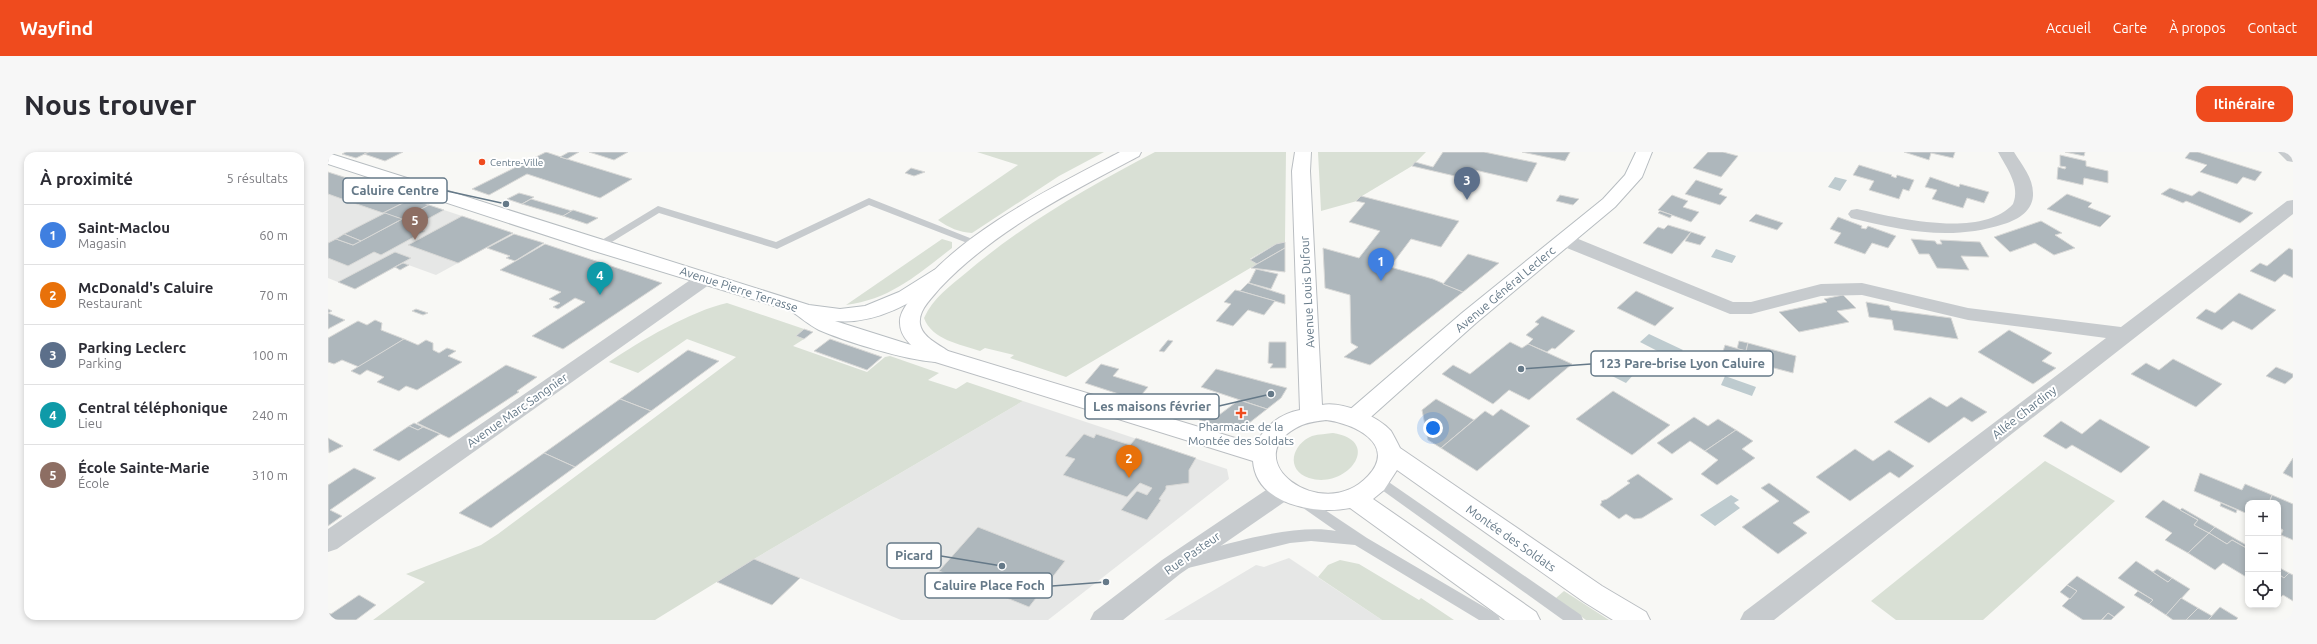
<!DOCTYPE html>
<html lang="fr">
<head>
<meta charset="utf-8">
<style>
	body { margin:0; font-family:Ubuntu,sans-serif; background:#f7f7f7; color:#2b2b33 }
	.controls { position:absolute; right:12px; bottom:12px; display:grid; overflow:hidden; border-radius:8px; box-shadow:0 2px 6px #0003 }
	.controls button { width:36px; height:36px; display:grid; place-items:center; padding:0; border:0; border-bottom:1px solid #e1e1e2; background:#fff; color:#2b2b33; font:20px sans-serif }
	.you { position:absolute; left:1105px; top:276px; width:14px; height:14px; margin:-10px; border:3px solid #fff; border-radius:50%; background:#1a73e8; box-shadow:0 0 0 6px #1a73e833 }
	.badge { display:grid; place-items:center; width:26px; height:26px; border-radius:50%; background:#ef4b1e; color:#fff; font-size:13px; font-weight:700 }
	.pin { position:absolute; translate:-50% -33px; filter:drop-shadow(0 1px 2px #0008) }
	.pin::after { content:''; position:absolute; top:21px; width:14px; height:12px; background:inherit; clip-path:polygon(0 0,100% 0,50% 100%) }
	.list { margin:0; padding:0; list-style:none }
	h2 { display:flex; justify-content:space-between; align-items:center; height:52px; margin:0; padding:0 16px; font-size:17px }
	h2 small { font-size:13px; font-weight:400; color:#7c7c81 }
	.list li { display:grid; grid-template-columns:26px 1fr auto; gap:12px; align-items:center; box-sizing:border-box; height:60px; padding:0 16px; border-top:1px solid #e1e1e2 }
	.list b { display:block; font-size:15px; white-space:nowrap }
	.list p { margin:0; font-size:13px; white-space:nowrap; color:#7c7c81 }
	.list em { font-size:13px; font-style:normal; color:#7c7c81 }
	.icon { flex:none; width:22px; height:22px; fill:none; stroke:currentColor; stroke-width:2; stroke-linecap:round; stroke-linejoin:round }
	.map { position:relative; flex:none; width:1965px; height:468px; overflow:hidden; border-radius:12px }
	header { display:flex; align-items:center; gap:24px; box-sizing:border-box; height:56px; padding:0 20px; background:#ef4b1e; color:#fff }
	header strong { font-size:19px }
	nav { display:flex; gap:22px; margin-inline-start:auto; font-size:14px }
	.intro { display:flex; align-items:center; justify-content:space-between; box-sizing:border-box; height:96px; padding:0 24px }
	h1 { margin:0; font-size:28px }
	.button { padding:10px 18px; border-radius:12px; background:#ef4b1e; color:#fff; font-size:14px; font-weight:700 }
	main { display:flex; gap:24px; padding:0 24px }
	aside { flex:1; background:#fff; border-radius:12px; box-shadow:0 2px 6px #0003 }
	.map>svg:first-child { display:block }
	.built { fill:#e6e7e6 }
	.green { fill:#d9e0d5 }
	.water { fill:#becbcf }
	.building { fill:#aeb7bc; stroke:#d9d9d7 }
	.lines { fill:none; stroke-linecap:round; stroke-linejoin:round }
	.secondary-casing { stroke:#b7bdc1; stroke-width:2 }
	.primary-casing { stroke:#babec2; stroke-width:2 }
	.service { fill:#c7cbce; fill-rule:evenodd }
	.minor { fill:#c7cbce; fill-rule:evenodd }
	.tertiary { fill:#c7cbce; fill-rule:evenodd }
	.secondary { fill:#fff; fill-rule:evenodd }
	.primary { fill:#fff; fill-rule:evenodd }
	.poi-dot { fill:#ef4b1e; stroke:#fff; stroke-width:1.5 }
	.labels { text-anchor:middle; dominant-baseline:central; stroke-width:4; stroke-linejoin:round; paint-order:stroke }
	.far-poi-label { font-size:10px; fill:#657988; stroke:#fff; text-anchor:start }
	.street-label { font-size:12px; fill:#657988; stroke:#fff }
	.poi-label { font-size:12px; fill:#657988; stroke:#fff }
	.leader { fill:none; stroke:#657988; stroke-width:1.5 }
	.callout-dot { fill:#657988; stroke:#fff; stroke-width:1.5 }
	.callout { fill:#fff; stroke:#657988; stroke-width:1.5 }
	.callout-label { font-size:13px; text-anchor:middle; font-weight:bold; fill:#657988 }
</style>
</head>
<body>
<header>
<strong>Wayfind</strong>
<nav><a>Accueil</a><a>Carte</a><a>À propos</a><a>Contact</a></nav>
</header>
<div class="intro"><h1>Nous trouver</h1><a class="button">Itinéraire</a></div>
<main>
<aside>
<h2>À proximité<small>5 résultats</small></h2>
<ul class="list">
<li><span class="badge" style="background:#3f7fe0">1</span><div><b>Saint-Maclou</b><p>Magasin</p></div><em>60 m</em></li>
<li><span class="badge" style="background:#e8710a">2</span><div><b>McDonald's Caluire</b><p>Restaurant</p></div><em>70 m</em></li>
<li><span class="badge" style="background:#5c6f8a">3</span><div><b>Parking Leclerc</b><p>Parking</p></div><em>100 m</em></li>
<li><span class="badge" style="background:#0f9aa8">4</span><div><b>Central téléphonique</b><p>Lieu</p></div><em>240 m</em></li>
<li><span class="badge" style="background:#8d6e63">5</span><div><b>École Sainte-Marie</b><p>École</p></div><em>310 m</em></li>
</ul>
</aside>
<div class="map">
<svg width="1965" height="468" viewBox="0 0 1965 468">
	<rect width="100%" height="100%" fill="#f8f8f5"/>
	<g class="built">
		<path d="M0,42L55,61L83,47L185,81L108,123L75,111L27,137L0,126Z"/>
		<path d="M695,249L899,317L901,327L720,468H573L426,407Z"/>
		<path d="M961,406L1054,468H836L928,413L936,415Z"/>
	</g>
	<g class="green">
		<path d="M649,0H776L731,24L644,81C631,80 621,76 610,68L690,13Z"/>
		<path d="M827,0H958L957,90L948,92L922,107L929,112L738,225L682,206L686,203L657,196L652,199C632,192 604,188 596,166C605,146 622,134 639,120C697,71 760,35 827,0Z"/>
		<path d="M990,0H1098L1084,14L1034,44L1029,49L993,59Z"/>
		<path d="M614,87L624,90V96C589,123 563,147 518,153Z"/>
		<path d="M399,151L476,177L468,184L476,187L465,194L539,220L557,205L562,204L611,221L600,228L628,237L639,230L695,249L426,407L327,468H45L97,430L78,422L153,393L170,382L408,205L359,187L310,221L281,210C312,189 363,159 399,151Z"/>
		<path d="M1005,281C1056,289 1019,338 981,326C957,318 964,292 984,284C991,282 999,282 1005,281Z"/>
		<path d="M1717,309L1787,349L1655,468H1568L1543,449Z"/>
		<path d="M1012,408L1031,412L1091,448L1093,446L1126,468H1054L990,425L1000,413Z"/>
		<path d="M1236,439L1281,468H1258L1228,446Z"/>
	</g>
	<g class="water">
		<path d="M1507,25L1519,28L1512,39L1500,35Z"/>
		<path d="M1388,97L1408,104L1404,111L1383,105Z"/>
		<path d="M1321,182L1355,198L1345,207L1312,190Z"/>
		<path d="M1278,209L1306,222L1298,231L1270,217Z"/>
		<path d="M1397,224L1428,235L1424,244L1393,233Z"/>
		<path d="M1403,343L1411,348L1406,351L1412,356L1387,374L1372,363Z"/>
	</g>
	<g class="building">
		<path d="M18,0H41L28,6L14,2Z"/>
		<path d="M41,0H75L57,9L36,2Z"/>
		<path d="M218,0L239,7L304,27L272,46L199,22L161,43L144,37Z"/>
		<path d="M241,0H251L239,7L232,5Z"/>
		<path d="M261,0H300L286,8Z"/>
		<path d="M1115,0H1156L1209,11L1199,30L1138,16L1131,25L1084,14L1087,10L1105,15Z"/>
		<path d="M1194,0H1242L1237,9Z"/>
		<path d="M1380,0H1395L1410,4L1393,25L1365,16Z"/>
		<path d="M1576,0H1627L1625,6L1603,1L1601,8Z"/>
		<path d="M1737,0H1757L1756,4Z"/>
		<path d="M1862,0H1870L1934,20L1927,29L1915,25L1909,32L1872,20L1879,13L1857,6Z"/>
		<path d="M1732,3L1758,9V14L1780,19V31L1756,26L1755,33L1729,27L1730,15L1737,17L1738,15L1732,14Z"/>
		<path d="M1531,13L1564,23L1563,24L1568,26L1569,23L1586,28L1581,39L1575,37L1571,47L1541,38L1546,29L1525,23Z"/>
		<path d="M583,16L597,20L586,24L577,21Z"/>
		<path d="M0,20L41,33L14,47L0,42Z"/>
		<path d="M1602,25L1631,35L1632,32L1661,40L1656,51L1639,46L1635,56L1604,47L1609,38L1597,35Z"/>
		<path d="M1368,28L1395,37L1391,42L1399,45L1392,53L1357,42Z"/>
		<path d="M41,33L83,47L55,61L14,47Z"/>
		<path d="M1842,36L1864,44L1871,39L1925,61L1912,71L1858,49L1855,51L1833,42Z"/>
		<path d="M191,41L206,45L194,52L179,47Z"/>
		<path d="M1739,42L1764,51L1760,55L1783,64L1772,75L1719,57Z"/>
		<path d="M1232,43L1251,47L1245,53L1228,49Z"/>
		<path d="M1344,43L1360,49L1355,55L1371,60L1363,70L1330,58Z"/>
		<path d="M1033,44L1131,69L1113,95L1083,87L1062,115L1105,127L1135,140L1042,213L1016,205L1030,195L1023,191L1022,143L997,136L995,96L1031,106L1052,79L1021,70L1037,51L1028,49Z"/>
		<path d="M83,47L101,53L74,67L55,61Z"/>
		<path d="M203,47L244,59L235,64L194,52Z"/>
		<path d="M101,53L116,58L85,75L97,79L53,103L46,100L20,114L0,106V91L8,87L25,93Z"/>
		<path d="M245,58L270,66L259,72L235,64Z"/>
		<path d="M1332,59L1344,63L1342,66L1330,61Z"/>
		<path d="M57,61L74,67L33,89L16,82Z"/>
		<path d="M1428,62L1455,71L1449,78L1421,69Z"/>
		<path d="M134,64L185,81L130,111L80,93Z"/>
		<path d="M1510,65L1534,74L1533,76L1538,77L1540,74L1568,84L1560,96L1544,91L1537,102L1506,91L1513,81L1502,77Z"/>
		<path d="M1713,69L1734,81L1727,83L1747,96L1726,103L1707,91L1682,100L1666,85Z"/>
		<path d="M1340,73L1363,80L1344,102L1315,91L1330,75L1336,77Z"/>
		<path d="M1363,80L1378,85L1372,93L1357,89Z"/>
		<path d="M16,82L33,89L25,93L8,87Z"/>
		<path d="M186,82L216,91L187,109L178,106L182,104L159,96Z"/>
		<path d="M1583,87L1607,89L1609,92H1614L1612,88L1652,90L1661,105L1633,104L1641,118L1609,116L1601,102H1591Z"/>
		<path d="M957,90V96L929,112L922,108L948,92Z"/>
		<path d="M217,92L334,131L235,197L204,184L257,150L247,146L230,157L225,155L232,151L221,147L233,140L172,118Z"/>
		<path d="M957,96V120L923,116L929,112Z"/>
		<path d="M1961,96L1965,98V126L1956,122L1947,130L1922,119L1932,111L1939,114Z"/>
		<path d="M67,100L83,106L27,137L10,130Z"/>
		<path d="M1140,102L1171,111L1135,140L1115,132Z"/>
		<path d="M75,111L81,113L72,118L67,115Z"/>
		<path d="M928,117L950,122L943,137L921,131Z"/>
		<path d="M920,131L957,143V152L912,139Z"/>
		<path d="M907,138L912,139L947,149L936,163L920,158L905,174L888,169L903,152L896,150Z"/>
		<path d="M1308,139L1346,156L1327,174L1289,156Z"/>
		<path d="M1911,141L1948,158L1924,178L1905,169L1894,178L1868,166L1878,157L1887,161Z"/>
		<path d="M1515,143L1528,156L1509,159L1521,170L1471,180L1451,160L1499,150L1496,147Z"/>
		<path d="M1538,150L1561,154L1563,158L1623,166L1630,187L1566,178L1564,168L1541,165Z"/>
		<path d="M0,157L4,159L0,161L17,168L0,177Z"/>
		<path d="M88,157L100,161L95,163L84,159Z"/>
		<path d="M1214,164L1247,179L1227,197L1224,196L1219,200L1200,192L1205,187L1198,183L1211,172L1207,170Z"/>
		<path d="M47,168L54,171L53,178L76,187L31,215L14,208L6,212L0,210V186L30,169L39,173Z"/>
		<path d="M476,177L485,180L476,187L468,184Z"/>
		<path d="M1681,178L1724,201L1714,209L1728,216L1705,232L1650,200Z"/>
		<path d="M76,187L90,193L98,188L105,191V198L111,201L119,196L128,199L120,204L134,210L89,238L78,234L71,239L49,230L56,225L39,218L32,223L23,219Z"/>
		<path d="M502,187L554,205L539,218L486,199Z"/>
		<path d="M840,188L845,189L836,200L831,199Z"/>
		<path d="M1411,189L1420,191L1418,199L1409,197Z"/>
		<path d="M941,190H958V216H942L945,212L940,211Z"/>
		<path d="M1182,190L1194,196L1200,192L1244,212L1201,248L1181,238L1165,252L1114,222L1125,213L1142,222Z"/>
		<path d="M1420,191L1468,204L1465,221L1415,208L1413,215L1392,209L1397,193L1418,199Z"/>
		<path d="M360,198L391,209L323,259L292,247Z"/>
		<path d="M1845,207L1894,232L1868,255L1803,222L1818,211L1831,218Z"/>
		<path d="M773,212L791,217L785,224L820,235L809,248L757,231Z"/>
		<path d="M178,213L209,225L189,239L191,240L121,286L89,271Z"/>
		<path d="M1948,215L1965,222V225L1957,232L1938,224Z"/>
		<path d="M888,217L959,236L953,246L939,257L873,235Z"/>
		<path d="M1285,239L1342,273L1304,303L1248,267Z"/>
		<path d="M1602,245L1619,255L1633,245L1659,260L1644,270L1636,265L1601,291L1566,270Z"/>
		<path d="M292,247L323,259L247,315L216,301Z"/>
		<path d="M1108,247L1146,268L1113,296L1100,288L1094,258Z"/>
		<path d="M911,248L939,257L916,275L900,277L871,268L879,259L891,263Z"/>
		<path d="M1173,257L1202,274L1149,319L1113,296L1157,259L1165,264Z"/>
		<path d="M1366,265L1380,274L1390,267L1408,278L1377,299L1362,289L1344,302L1329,291Z"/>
		<path d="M1772,267L1822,295L1793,321L1744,293L1738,297L1715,284L1733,269L1754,282Z"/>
		<path d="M86,271L95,275L90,278L81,274Z"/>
		<path d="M81,274L90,278L95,275L112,282L71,309L45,298Z"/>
		<path d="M1408,278L1425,289L1414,297L1427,306L1389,333L1373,322L1390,308L1377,299Z"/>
		<path d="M756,282L766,286L768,282L802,293L808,286L868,306L861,318V331L838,334V337L831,347L833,348L819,368L793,358L809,339L819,343L824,336L812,331L799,345L735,323L747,307L737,304Z"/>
		<path d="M0,286L15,294L1,301Z"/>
		<path d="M1527,297L1545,309L1561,298L1586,314L1571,326L1562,320L1522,349L1488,325Z"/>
		<path d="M216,301L247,315L163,376L131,361Z"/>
		<path d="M1965,306V326L1955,321Z"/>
		<path d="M26,316L48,326L2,358L14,364L0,374V333Z"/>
		<path d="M1872,321L1914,338L1917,332L1944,343L1941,351H1920V362L1866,339Z"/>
		<path d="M1310,322L1345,347L1314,366L1306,367L1298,362L1291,367L1272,353L1274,350L1273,349L1279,347L1302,331L1299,329Z"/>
		<path d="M1441,331L1482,360L1465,371L1479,381L1450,402L1414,375L1451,349L1433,336Z"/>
		<path d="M1944,343L1965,352V388L1953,383L1955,378L1950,375V351H1941Z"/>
		<path d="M1835,348L1870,368L1866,373L1881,381L1860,401L1837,388L1844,381L1817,365Z"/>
		<path d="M1893,351L1909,358L1908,361L1892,354Z"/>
		<path d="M1854,356L1887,375L1881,381L1866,373L1870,368L1852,358Z"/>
		<path d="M650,375L737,409L701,455L611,419Z"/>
		<path d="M1887,375L1920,394V397L1904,388L1899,392L1881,381Z"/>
		<path d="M1881,381L1899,392L1904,388L1920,397V426L1895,411L1887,418L1860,401Z"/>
		<path d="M426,407L472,426L444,453L389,430Z"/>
		<path d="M1808,409L1840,430L1844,426L1862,437L1838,463L1821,452L1825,448L1790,426Z"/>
		<path d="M1950,415L1961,421L1956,426L1950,422Z"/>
		<path d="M1829,417L1844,426L1840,430L1825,420Z"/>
		<path d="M1961,421L1965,423V449L1955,443L1950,448V422L1956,426Z"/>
		<path d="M1749,424L1797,455L1786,465L1780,461L1773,468H1755L1734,454L1749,439L1739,433Z"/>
		<path d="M1739,433L1749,439L1742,447L1732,440Z"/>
		<path d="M1810,439L1825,448L1821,452L1806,443Z"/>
		<path d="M31,443L48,453L28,468H0V461L3,462Z"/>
		<path d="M1853,446L1870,456L1858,468H1845L1838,463Z"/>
		<path d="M1892,455L1910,466L1908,468H1880Z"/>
		<path d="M1870,456L1884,464L1880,468H1858Z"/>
		<path d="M1780,461L1786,465L1783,468H1774Z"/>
	</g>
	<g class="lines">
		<g class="secondary-casing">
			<g id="secondary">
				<path d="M1308,0H1324L1314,25L1287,55L1148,171L1035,272L1027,274L1019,272L1016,266L1019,260L1134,161L1275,47L1297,23Z"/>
				<path d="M0,1L481,153L512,157L537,154L571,140L606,118L613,116L620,118L623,122L620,126C587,149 549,173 507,169L583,193L620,199L623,204L620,209C596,215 516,189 491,178C481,173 472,165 463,159L263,98L0,12Z"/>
			</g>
		</g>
		<g class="primary-casing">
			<path id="primary" d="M792,0H813L811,4C741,41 667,78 612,136C604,146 590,158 592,172C594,185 610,192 620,199L927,292C938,274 951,262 972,258L964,19L967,0H983L982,19L994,253C1013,249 1050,264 1063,279C1066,284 1069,290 1072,296L1274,434L1318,460L1322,468H1285L1256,450L1069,318L1056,338L1045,347L1208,460L1212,468H1177L1022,356C988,363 928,353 925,309L604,209C592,200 572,189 572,171C571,162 578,154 582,147C626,83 725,35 792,0ZM998,268C1025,271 1070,292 1040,324C994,374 903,305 974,273C981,270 990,269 998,268Z"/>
		</g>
		<g class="service">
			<path d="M541,46L657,92L655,94H647L541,53L449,97L331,61L274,96L270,97L264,94L330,54L448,90Z"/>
			<path d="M1052,324L1253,463L1255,468H1235L1047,333L1045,329L1047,325Z"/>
			<path d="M973,342L1039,386L1170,463L1172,468H1151L1027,393L983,389L962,391L856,417L851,415L848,411L851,407C891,393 966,371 1008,379L968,351L966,347L968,343Z"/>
		</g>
		<g class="minor">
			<path d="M1670,0H1686C1694,13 1705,26 1705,41C1706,58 1690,68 1676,72C1624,89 1575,79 1523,66L1520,62L1523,58L1529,57C1569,66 1654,87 1685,52C1693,34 1678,15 1670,0Z"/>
			<path d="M1950,0H1965V10L1959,9Z"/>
			<path d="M1965,48V62L1446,468H1412L1416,460L1778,186L1640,168L1534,143L1493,144L1423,162H1402L1229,92L1227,88L1229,84L1236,82L1243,84L1405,150H1423L1493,132L1534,131L1640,156L1793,175L1959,49Z"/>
			<path d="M378,120L385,122L388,126L385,130L9,397L0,400V377L371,122Z"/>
		</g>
		<path class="tertiary" d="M956,329L965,332L968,338L965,344L852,422L795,468H762L766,460L834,408L947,332Z"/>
		<use href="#secondary" class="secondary"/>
		<use href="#primary" class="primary"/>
	</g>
	<g class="poi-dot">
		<circle cx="154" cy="10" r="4"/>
		<path d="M911 255h4v4h4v4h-4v4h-4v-4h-4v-4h4z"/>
	</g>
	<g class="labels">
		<g class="far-poi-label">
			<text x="162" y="10">Centre-Ville</text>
		</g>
		<g class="street-label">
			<text transform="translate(411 137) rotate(18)">Avenue Pierre Terrasse</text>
			<text transform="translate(1177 137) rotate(-40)">Avenue Général Leclerc</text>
			<text transform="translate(979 140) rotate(-93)">Avenue Louis Dufour</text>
			<text transform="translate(189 258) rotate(-35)">Avenue Marc Sangnier</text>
			<text transform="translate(1696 260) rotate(-38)">Allée Chardiny</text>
			<text transform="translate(1183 386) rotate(35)">Montée des Soldats</text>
			<text transform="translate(864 401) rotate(-35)">Rue Pasteur</text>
		</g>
		<g class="poi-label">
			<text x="913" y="274">Pharmacie de la<tspan x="913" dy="14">Montée des Soldats</tspan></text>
		</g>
	</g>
	<path class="leader" d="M178 52L119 39M1193 217L1263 212M943 242L891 254M674 414L613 404M778 430L724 434"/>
	<g class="callout-dot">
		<circle cx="178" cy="52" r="4"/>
		<circle cx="1193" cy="217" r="4"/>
		<circle cx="943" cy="242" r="4"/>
		<circle cx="674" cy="414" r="4"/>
		<circle cx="778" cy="430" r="4"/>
	</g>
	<g class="callout">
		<rect x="15" y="26" width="104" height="25" rx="4"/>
		<rect x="1263" y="199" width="182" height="25" rx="4"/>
		<rect x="757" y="242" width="134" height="25" rx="4"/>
		<rect x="559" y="391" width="54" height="25" rx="4"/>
		<rect x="597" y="421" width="127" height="25" rx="4"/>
	</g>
	<g class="callout-label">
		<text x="67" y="43">Caluire Centre</text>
		<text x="1354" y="216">123 Pare-brise Lyon Caluire</text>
		<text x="824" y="259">Les maisons février</text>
		<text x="586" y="408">Picard</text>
		<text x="661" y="438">Caluire Place Foch</text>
	</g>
</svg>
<div class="controls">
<button>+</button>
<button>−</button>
<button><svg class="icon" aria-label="locate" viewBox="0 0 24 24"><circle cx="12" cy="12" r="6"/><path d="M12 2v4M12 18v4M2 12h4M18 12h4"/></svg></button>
</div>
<div class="you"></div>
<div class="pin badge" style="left:1053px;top:129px;background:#3f7fe0">1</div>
<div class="pin badge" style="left:801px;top:326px;background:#e8710a">2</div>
<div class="pin badge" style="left:1139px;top:48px;background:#5c6f8a">3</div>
<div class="pin badge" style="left:272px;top:143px;background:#0f9aa8">4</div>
<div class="pin badge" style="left:87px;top:88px;background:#8d6e63">5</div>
</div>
</main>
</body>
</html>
